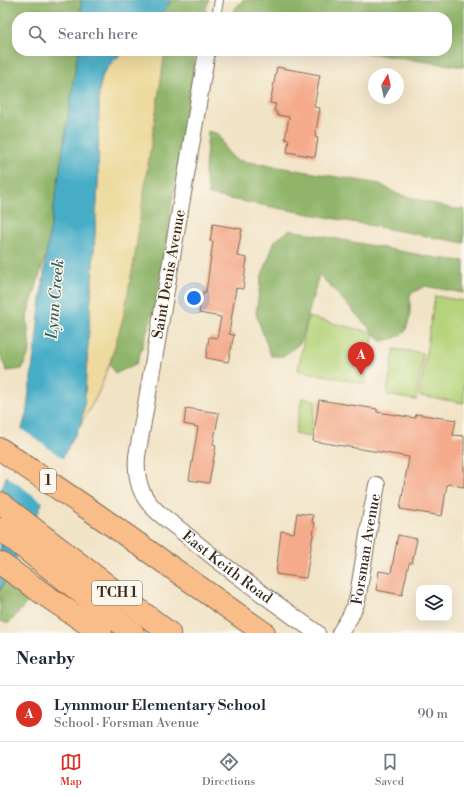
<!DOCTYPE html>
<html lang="en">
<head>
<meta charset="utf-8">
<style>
	body { margin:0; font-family:"Libre Bodoni",serif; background:#f2f2f3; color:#1f2937 }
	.controls { position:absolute; right:12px; bottom:12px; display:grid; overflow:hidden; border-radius:8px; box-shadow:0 4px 16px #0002 }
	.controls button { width:36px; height:36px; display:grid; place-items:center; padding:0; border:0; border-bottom:1px solid #e0e1e3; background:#fff; color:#1f2937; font:20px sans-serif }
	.compass { position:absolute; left:368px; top:68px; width:36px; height:36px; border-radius:50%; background:#fff; box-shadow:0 4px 16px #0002; rotate:9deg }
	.you { position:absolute; left:194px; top:298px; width:14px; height:14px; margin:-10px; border:3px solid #fff; border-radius:50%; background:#1a73e8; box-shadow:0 0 0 6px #1a73e833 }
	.badge { display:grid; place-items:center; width:26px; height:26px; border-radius:50%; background:#d93025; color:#fff; font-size:13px; font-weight:700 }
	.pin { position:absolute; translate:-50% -33px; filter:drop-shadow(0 1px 2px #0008) }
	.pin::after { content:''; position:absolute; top:21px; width:14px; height:12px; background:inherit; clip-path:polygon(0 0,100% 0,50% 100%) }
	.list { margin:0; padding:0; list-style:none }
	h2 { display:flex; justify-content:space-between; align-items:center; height:52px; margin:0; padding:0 16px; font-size:17px }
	h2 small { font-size:13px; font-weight:400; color:#747a83 }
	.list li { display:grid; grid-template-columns:26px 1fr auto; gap:12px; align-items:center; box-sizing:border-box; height:56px; padding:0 16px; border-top:1px solid #e0e1e3 }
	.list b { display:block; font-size:15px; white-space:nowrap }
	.list p { margin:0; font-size:13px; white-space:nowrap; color:#747a83 }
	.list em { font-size:13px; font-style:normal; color:#747a83 }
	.icon { flex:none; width:22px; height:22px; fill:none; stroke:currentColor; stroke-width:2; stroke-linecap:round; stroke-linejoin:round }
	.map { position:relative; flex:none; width:464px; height:633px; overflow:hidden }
	.search { position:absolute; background:#fff; box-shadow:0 4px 16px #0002; left:12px; right:12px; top:12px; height:44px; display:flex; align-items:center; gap:10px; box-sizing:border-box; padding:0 14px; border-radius:16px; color:#747a83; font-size:15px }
	.sheet { height:108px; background:#fff }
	nav { display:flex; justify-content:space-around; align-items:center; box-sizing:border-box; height:56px; border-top:1px solid #e0e1e3; background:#fff; font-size:11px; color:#747a83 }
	nav a { display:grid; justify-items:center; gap:2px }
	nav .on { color:#d93025 }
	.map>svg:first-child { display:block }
	.green { fill:#b5d37a; stroke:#787e4c }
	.forest { fill:#90b56a; stroke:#667044 }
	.sand { fill:#eeda9e; stroke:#94825e }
	.water { fill:#47adc7; stroke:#416c72 }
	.pier { fill:#f1e3c6 }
	.building { fill:#f4aa8b }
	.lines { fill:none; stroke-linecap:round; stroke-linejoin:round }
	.lane-casing { stroke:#7b6b59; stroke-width:10 }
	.street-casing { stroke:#7b6b59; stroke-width:18 }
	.highway-casing { stroke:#7b6b59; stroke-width:24 }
	.lane { stroke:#fff; stroke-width:8 }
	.street { stroke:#fff; stroke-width:16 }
	.highway { stroke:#f9bd89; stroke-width:22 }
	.labels { text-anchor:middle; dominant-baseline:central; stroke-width:3; stroke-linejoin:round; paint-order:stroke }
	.shield { fill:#fbf7ec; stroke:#75685c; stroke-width:1 }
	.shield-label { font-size:14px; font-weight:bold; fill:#3b2a1e }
	.street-label { font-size:15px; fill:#3b2a1e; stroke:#fbf7ec }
	.water-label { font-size:16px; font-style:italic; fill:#405e62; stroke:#fbf7ec }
</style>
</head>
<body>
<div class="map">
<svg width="464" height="633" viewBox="0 0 464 633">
	<rect width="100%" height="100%" fill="#fbf7ec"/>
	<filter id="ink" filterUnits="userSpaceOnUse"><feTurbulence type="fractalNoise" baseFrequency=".025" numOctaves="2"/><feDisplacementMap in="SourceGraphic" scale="8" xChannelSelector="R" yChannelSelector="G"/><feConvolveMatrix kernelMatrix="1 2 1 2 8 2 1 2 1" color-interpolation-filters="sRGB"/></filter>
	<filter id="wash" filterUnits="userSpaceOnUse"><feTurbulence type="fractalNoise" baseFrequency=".012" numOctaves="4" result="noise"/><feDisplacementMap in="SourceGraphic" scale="16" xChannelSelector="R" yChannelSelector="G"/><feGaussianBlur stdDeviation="0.9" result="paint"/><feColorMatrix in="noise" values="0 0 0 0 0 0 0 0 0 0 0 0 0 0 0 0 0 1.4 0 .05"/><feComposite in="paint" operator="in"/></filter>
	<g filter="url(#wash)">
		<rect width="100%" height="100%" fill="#f1e3c6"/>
		<g class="green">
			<path d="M435,296L464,301V403L419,396Z"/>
			<path d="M308,317L374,333L365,384L298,370Z"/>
			<path d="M394,349L423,353L416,400L387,395Z"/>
			<path d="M302,398L316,400L310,437L295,434Z"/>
		</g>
		<g class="forest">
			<path d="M0,0H81V17H17V51H78L60,169L46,255L27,316L30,351L22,369L7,371L0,354Z"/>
			<path d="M171,0H209L203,17H160Z"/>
			<path d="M243,0H464V67L351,51H447V17H236L235,9Z"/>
			<path d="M165,51H196L156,303L137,363L115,374L110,363L123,318L135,255L141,211Z"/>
			<path d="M208,131L219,134L226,150L236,160L380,184L397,194L454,209H464V243L209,195L205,173Z"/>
			<path d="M290,230L436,258L464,261V293L425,286L410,294V317L405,332L395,338L381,341L319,274L301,342L284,356H271L256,314L261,278L275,241Z"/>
			<path d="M13,566L32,597L9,623L0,621V591Z"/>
		</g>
		<path class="sand" d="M124,51H165L141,211L135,255L123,318L110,362L98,394L80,426L84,408L98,185L99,91L103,74L112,62Z"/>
		<g class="water">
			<path d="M81,0H171L160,17H81Z"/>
			<path d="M78,51H124L112,62L103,74L99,91L98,185L84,408L80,426L57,467L37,515L0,591V494L13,459L26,415L37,333L46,255L60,169Z"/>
		</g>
		<path class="pier" d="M20,428L64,459L59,468L44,503L5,475Z"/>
		<g id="blocks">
			<g class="building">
				<path d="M277,67L320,75L314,107L320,108L315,137L318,138L315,157L287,152L289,140L285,139L289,117L277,115V112L274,111L276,104L270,103Z"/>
				<path d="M213,224L242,229L237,256L247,258L243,289L236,288L229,334L234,335L228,362L206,358L209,337L217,338L221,317L199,313L203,292H206L213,241H210Z"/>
				<path d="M319,400L377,409V412L415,418L416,414L456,420L453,435L464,436V487L447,484L442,516L400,509L409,457L313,441Z"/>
				<path d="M186,408L219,413L213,444L216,445L209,483L189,480L198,427L184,424Z"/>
				<path d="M297,513L313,515L312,523H315L306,578L276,574L281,531L294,533Z"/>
				<path d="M398,535L417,539L412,563H409L402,595L376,590L379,571L391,573Z"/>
			</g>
		</g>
	</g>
	<g filter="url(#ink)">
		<use href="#blocks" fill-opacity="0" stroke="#7b6b59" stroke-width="1"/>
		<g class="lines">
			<g class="lane-casing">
				<path id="lane" d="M216,17L219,0"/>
			</g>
			<g class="street-casing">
				<g id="street">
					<path id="s1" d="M207,51L183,193L137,456C136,469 137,482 143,494C152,511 171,522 185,534C227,569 272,601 317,633"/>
					<path id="s2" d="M340,633L350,617L357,601L372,510L377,485"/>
				</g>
			</g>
			<g class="highway-casing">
				<g id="highway">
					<path d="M0,449L96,514L264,633"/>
					<path d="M0,503L169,633"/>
					<path d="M0,529L133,633"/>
					<path d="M0,563L45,595L101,633"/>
				</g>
			</g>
			<use href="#lane" class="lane"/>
			<use href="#street" class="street"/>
			<use href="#highway" class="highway"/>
		</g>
	</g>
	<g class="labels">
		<g class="shield">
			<rect x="40" y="469" width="16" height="24" rx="3"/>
			<rect x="92" y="581" width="50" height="24" rx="3"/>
		</g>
		<g class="shield-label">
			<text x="48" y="481">1</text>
			<text x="117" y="593">TCH 1</text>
		</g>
		<g class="street-label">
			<text transform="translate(169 274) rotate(-80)">Saint Denis Avenue</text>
			<text stroke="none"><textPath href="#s2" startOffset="89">Forsman Avenue</textPath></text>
			<text stroke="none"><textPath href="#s1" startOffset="562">East Keith Road</textPath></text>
		</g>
		<g class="water-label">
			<text transform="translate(55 299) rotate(-85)">Lynn Creek</text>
		</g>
	</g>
</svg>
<div class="controls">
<button><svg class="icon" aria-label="layers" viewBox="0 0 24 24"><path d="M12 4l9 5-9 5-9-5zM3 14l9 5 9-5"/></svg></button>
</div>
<svg class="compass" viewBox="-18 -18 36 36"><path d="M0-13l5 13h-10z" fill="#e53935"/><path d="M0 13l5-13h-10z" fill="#747a83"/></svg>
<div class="you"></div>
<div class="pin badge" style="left:361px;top:375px">A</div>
<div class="search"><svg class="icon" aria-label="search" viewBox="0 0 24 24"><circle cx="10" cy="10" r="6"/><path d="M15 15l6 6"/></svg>Search here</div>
</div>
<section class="sheet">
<h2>Nearby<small></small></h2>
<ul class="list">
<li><span class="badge">A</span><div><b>Lynnmour Elementary School</b><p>School · Forsman Avenue</p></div><em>90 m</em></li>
</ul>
</section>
<nav>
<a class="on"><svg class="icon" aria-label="map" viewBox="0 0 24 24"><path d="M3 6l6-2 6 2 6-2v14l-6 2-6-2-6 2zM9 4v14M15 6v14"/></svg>Map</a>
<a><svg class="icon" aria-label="directions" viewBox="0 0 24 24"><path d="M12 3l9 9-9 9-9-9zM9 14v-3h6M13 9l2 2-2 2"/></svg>Directions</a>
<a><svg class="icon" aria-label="saved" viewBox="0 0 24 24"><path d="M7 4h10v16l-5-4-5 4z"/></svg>Saved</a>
</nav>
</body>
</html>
